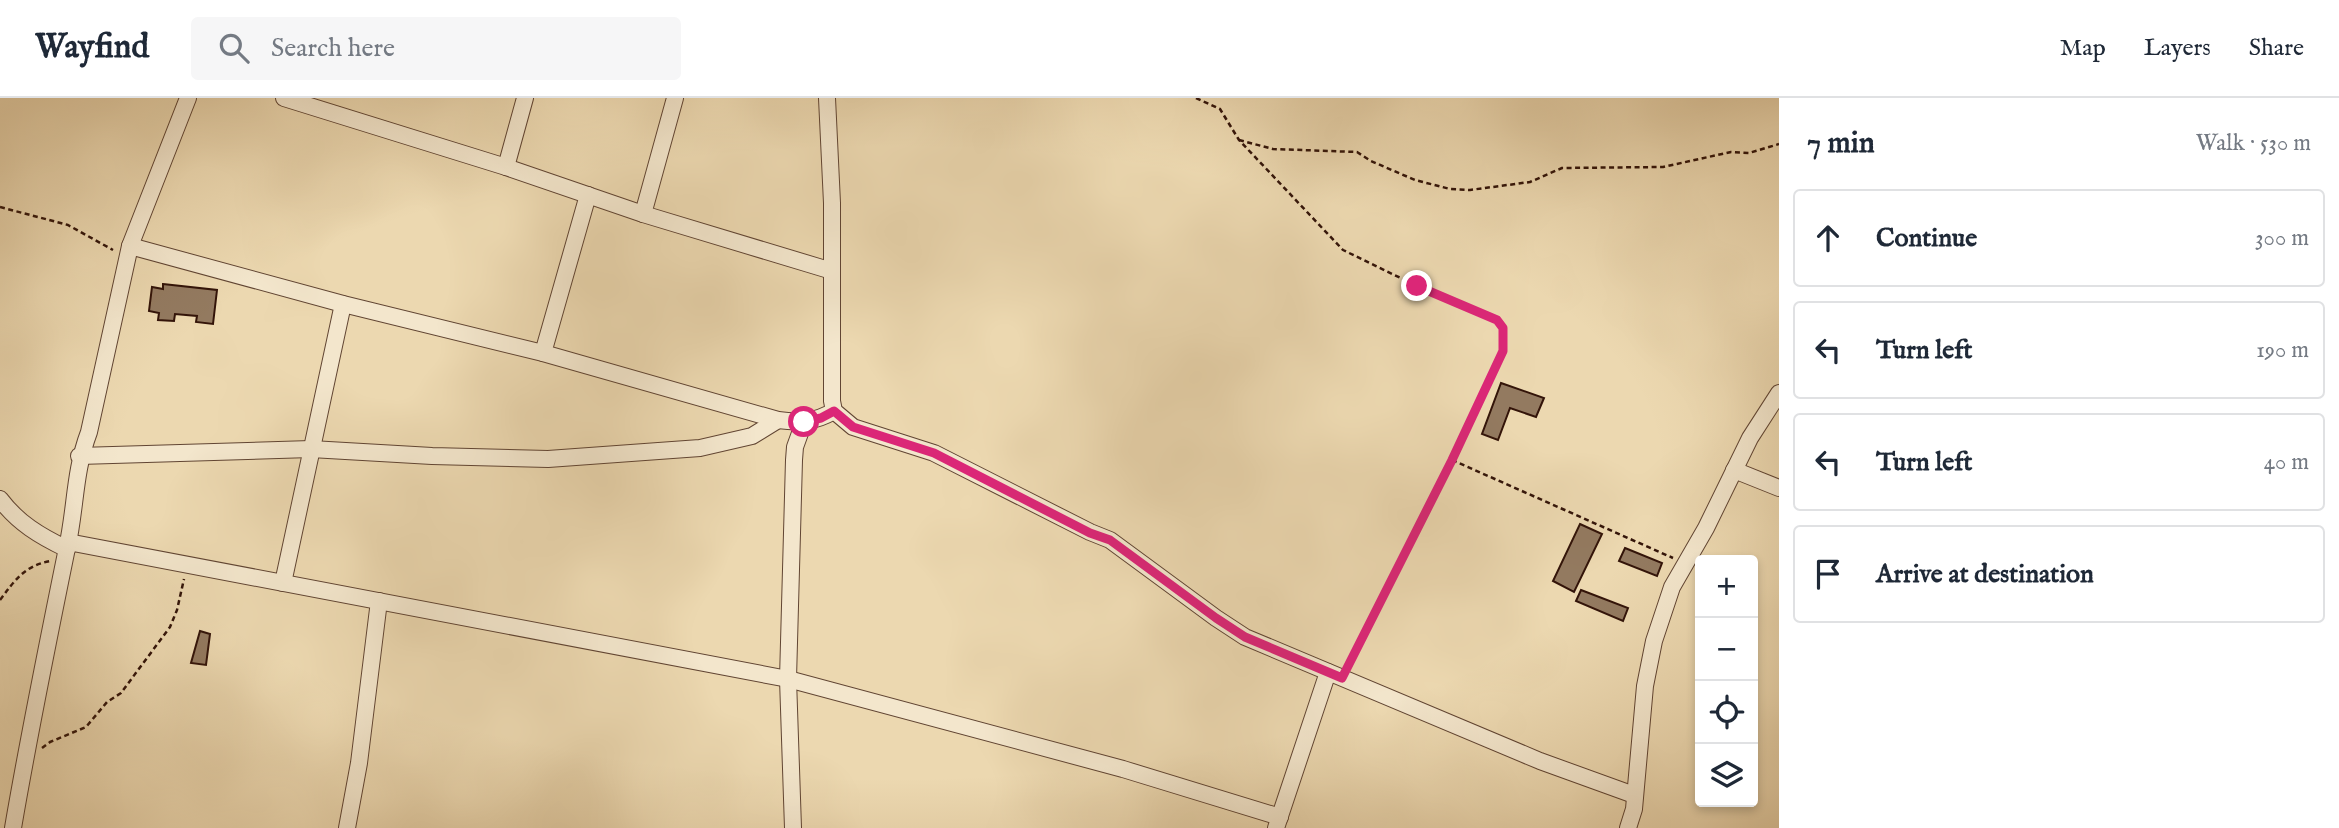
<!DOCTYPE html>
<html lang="en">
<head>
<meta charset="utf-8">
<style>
	body { margin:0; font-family:"IM FELL English",serif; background:#f6f6f7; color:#1f2937 }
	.controls { position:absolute; right:21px; bottom:21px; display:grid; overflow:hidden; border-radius:7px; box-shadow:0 4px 10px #0003 }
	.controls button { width:63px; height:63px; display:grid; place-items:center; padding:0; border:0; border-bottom:2px solid #e0e1e3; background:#fff; color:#1f2937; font:35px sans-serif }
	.stop { position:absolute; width:21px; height:21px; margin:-16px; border:5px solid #db2777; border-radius:50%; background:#fff }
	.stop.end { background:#db2777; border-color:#fff; box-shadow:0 2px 7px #0008 }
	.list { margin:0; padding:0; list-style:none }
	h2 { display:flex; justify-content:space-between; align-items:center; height:91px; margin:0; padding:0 28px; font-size:30px }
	h2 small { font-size:23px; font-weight:400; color:#747a83 }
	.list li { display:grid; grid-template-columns:46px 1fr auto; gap:21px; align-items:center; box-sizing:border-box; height:98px; margin:0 14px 14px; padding:0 14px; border:2px solid #e0e1e3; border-radius:7px }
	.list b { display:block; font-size:26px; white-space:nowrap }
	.list em { font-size:23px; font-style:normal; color:#747a83 }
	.icon { flex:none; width:38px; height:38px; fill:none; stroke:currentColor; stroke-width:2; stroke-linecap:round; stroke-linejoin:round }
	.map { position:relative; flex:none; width:1779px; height:730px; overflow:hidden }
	header { display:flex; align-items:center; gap:42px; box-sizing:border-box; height:98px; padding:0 35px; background:#fff; border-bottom:2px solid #e0e1e3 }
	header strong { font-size:33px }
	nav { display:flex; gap:38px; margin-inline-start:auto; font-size:24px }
	.search { width:490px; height:63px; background:#f6f6f7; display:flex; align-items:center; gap:18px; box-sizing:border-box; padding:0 24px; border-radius:7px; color:#747a83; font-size:26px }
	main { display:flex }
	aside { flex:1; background:#fff }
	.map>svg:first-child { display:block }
	.building { fill:#937a60; stroke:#331409; stroke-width:2 }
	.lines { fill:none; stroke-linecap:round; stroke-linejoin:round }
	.street-casing { stroke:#614533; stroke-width:18 }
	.path { stroke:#331409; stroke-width:2.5; stroke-dasharray:5 3.5; stroke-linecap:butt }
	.street { stroke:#f3e6cc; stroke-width:16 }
	.route { stroke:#db2777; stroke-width:9 }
</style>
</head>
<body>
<header>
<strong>Wayfind</strong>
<div class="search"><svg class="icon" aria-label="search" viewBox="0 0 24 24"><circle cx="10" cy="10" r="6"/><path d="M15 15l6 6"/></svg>Search here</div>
<nav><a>Map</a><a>Layers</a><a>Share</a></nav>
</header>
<main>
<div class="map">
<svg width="1779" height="730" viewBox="0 0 1779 730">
	<rect width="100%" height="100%" fill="#ecd8b0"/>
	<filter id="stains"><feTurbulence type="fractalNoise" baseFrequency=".00286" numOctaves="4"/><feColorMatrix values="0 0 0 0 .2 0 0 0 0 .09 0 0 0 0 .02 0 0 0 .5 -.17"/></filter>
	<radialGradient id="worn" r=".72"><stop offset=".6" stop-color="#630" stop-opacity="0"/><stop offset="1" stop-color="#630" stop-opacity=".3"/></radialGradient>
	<g class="building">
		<path d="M163,186L217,192L213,226L196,224L197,218L175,216L174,223L158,222L159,215L149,213L152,189L163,191Z"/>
		<path d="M1501,285L1544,300L1536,319L1510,310L1498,342L1482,336Z"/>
		<path d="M1580,426L1602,436L1574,494L1553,483Z"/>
		<path d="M1625,450L1662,465L1657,478L1619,463Z"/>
		<path d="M1581,492L1628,510L1623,523L1576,503Z"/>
		<path d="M200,533L210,536L206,567L191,565Z"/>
	</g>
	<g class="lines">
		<g class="street-casing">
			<g id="street">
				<path d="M284,0L506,69L643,116L832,173"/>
				<path d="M827,0L832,105V303L834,313L853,329L934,355L1090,434L1110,442L1216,520L1245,539L1540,663L1634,697"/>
				<path d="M506,69L525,0"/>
				<path d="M643,116L675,0"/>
				<path d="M130,148L343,206L543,255L778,322C800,325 815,324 834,313"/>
				<path d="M543,255L588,97"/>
				<path d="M79,358L311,351L432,358L548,361L700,350L752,338L778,322"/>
				<path d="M1734,372L1779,390"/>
				<path d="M0,401C18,425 40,438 67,451"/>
				<path d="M68,444L788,581L1123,671L1280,719"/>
				<path d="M283,485L343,206"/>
				<path d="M13,730C29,636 48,543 67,450C76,409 74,374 89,334L130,148L188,0"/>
				<path d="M347,730L359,665L379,503"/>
				<path d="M793,730L788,581L794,362L795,349L804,324"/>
				<path d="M1276,730L1328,574"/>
				<path d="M1628,730L1634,711L1645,588L1654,543L1672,489L1706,430L1750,340L1779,295"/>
			</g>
		</g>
		<g class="path">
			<path d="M1196,0L1220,11L1239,42L1343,152L1417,188L1497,222C1510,242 1499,261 1490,281L1348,567"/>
			<path d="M1239,42L1273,51L1357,54L1371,63L1415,82L1450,91L1470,92L1530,84L1562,70L1663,69L1731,54L1749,55L1779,46"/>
			<path d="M0,109L68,127L113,152"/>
			<path d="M1452,362L1673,460"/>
			<path d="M0,502C15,482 25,467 51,463"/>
			<path d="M42,650L50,644L86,629L107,604L121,595L170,529L177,512L184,481"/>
		</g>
		<use href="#street" class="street"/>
	</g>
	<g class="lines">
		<path class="route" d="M804,324L821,320L834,313L853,329L934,355L1090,435L1110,442L1216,520L1245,539L1342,580L1452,362L1503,253V230L1497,222L1417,188"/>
	</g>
	<rect width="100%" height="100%" filter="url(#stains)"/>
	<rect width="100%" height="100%" fill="url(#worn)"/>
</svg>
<div class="controls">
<button>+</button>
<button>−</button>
<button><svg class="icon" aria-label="locate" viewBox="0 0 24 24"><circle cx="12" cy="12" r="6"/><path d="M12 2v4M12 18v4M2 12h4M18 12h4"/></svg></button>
<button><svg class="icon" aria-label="layers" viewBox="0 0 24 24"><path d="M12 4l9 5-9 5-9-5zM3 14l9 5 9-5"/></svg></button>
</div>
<div class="stop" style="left:804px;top:324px"></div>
<div class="stop end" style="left:1417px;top:188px"></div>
</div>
<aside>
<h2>7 min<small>Walk · 530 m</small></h2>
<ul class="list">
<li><svg class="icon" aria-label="ahead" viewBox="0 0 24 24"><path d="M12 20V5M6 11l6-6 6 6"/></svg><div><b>Continue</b></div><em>300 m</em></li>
<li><svg class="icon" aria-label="left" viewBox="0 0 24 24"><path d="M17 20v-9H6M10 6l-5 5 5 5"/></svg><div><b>Turn left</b></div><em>190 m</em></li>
<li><svg class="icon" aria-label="left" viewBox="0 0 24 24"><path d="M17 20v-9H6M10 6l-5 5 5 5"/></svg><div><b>Turn left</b></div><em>40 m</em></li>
<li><svg class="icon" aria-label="arrive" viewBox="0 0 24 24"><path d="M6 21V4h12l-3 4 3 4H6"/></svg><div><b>Arrive at destination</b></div></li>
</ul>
</aside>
</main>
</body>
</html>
